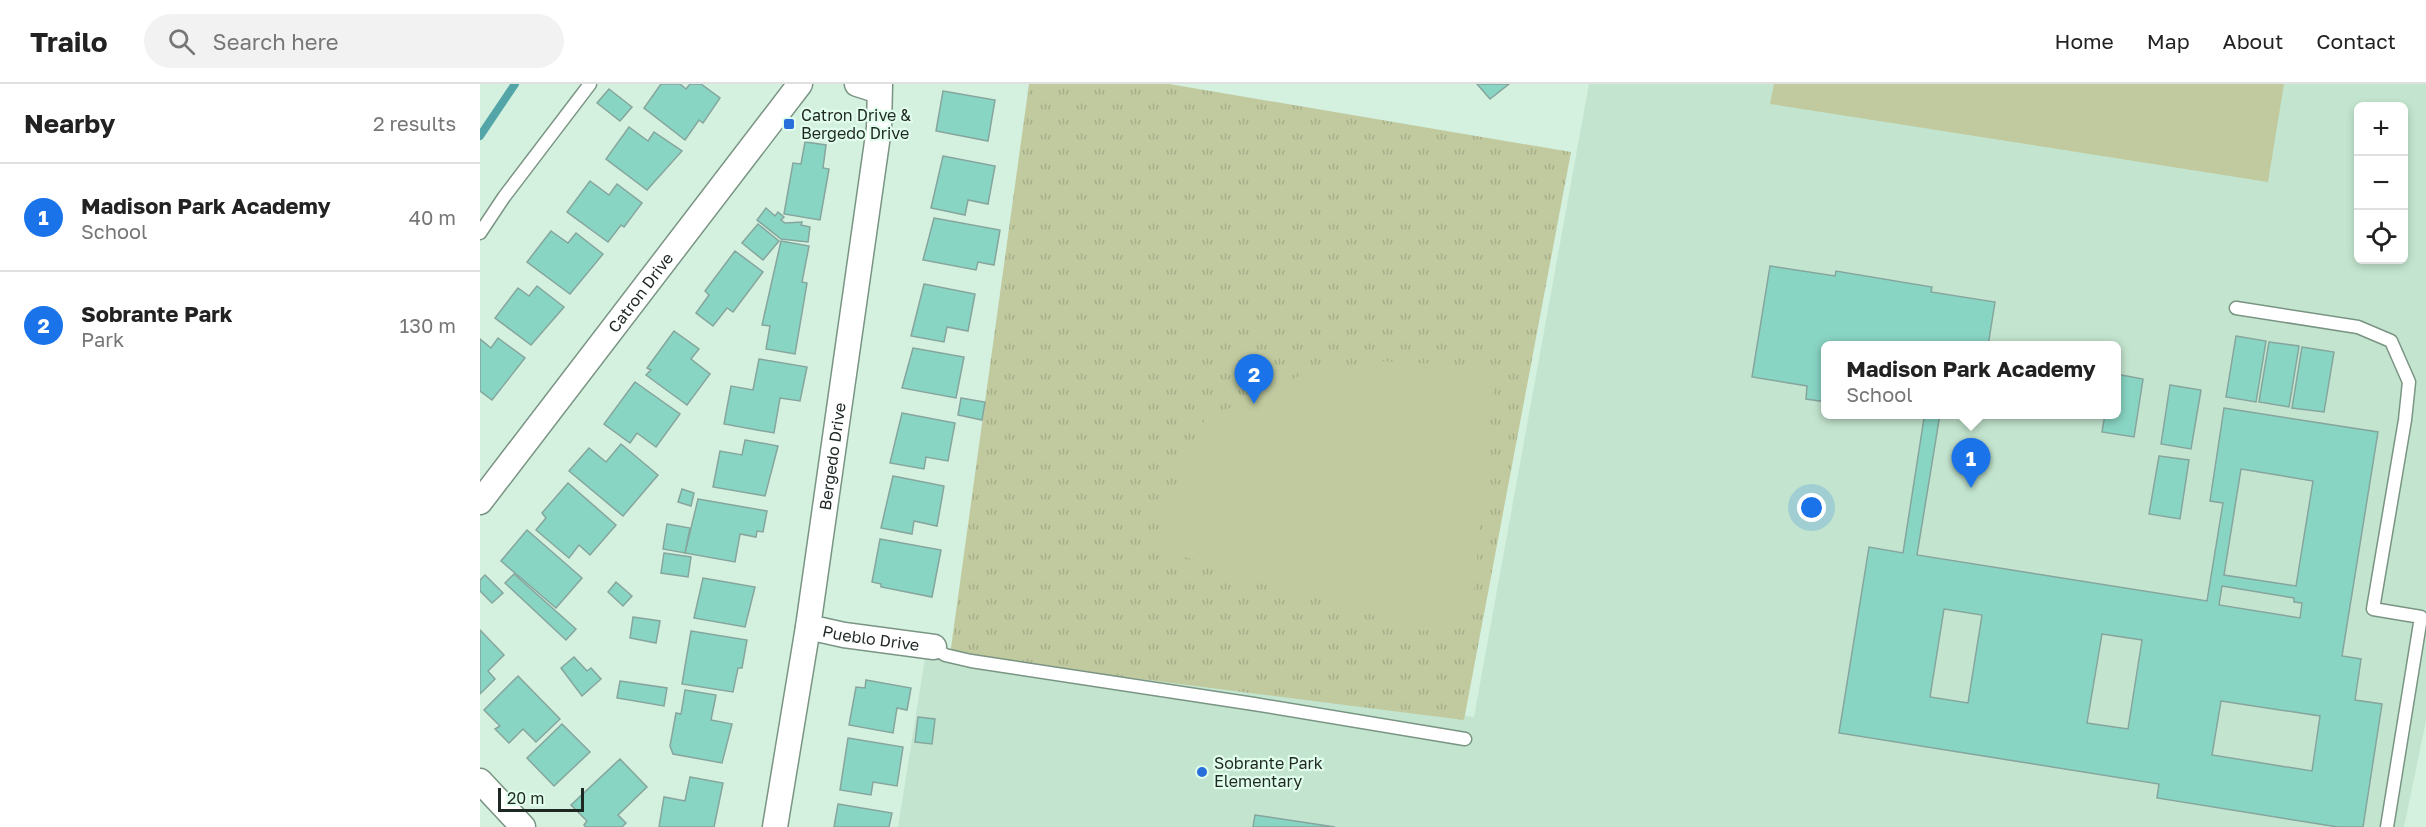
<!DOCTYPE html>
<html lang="en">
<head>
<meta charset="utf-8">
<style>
	body { margin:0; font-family:"Golos Text",sans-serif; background:#f2f2f2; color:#222 }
	.controls { position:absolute; right:18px; top:18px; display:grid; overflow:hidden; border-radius:9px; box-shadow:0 3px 9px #0003 }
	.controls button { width:54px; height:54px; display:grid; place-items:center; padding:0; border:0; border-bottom:2px solid #e0e0e0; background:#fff; color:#222; font:30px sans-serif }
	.scale { position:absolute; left:18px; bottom:15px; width:86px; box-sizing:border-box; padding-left:6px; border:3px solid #1e2822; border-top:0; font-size:16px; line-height:21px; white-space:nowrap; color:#1e2822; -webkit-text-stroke:4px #e1fdec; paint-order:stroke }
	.you { position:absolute; left:1332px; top:424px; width:21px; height:21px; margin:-15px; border:4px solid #fff; border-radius:50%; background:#1a73e8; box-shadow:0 0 0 9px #1a73e833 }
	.badge { display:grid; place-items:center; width:39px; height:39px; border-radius:50%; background:#1a73e8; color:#fff; font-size:20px; font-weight:700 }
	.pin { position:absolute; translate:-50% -50px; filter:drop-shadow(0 2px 3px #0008) }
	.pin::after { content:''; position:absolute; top:32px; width:21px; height:18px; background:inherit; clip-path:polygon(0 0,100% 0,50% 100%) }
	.popup { position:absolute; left:1341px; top:257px; width:300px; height:78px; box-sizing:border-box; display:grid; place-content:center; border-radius:9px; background:#fff; filter:drop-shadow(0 2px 4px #0005); font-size:20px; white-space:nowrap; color:#767676 }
	.popup b { font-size:22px; color:#222 }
	.popup::after { content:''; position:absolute; left:50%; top:100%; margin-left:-12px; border:12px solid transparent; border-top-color:#fff }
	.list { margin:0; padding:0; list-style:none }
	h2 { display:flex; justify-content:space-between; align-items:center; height:78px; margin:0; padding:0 24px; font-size:26px }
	h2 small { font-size:20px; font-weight:400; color:#767676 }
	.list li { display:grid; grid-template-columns:39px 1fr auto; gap:18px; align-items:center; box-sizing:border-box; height:108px; padding:0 24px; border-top:2px solid #e0e0e0 }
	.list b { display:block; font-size:22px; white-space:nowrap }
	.list p { margin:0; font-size:20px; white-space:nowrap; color:#767676 }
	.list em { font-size:20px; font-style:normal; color:#767676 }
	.icon { flex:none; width:33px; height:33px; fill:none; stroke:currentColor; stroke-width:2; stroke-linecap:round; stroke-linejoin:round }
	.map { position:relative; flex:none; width:1946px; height:743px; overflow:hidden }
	header { display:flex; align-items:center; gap:36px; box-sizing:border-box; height:84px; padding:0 30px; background:#fff; border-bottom:2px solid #e0e0e0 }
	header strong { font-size:28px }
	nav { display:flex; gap:33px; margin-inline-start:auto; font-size:21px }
	.search { width:420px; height:54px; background:#f2f2f2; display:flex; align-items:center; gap:15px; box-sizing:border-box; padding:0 21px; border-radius:33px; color:#767676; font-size:22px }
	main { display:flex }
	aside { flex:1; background:#fff }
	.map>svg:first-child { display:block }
	.built { fill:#c3e5cf; fill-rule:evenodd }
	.park { fill:url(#park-tufts) }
	.pitch { fill:#c1ca9f }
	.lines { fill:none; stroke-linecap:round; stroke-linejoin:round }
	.stream { stroke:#53a5a8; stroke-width:8 }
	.building { fill:#89d5c4; stroke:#85a59d; stroke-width:1.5; fill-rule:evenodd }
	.service-casing { stroke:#7a9484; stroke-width:15 }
	.minor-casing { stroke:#7a9484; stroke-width:27 }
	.service { stroke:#fff; stroke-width:12 }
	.minor { stroke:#fff; stroke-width:24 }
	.poi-dot { fill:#286fdb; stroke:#e1fdec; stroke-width:2 }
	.labels { text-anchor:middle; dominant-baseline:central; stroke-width:4.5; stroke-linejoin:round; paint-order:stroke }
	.poi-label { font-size:16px; fill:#1e2822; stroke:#e1fdec; text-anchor:start }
	.street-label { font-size:16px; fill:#1e2822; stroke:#e1fdec }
</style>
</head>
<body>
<header>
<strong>Trailo</strong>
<div class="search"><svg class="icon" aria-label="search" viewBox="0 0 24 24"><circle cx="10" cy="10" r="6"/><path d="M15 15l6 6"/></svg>Search here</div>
<nav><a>Home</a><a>Map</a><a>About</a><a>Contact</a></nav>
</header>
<main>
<aside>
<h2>Nearby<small>2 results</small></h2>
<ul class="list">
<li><span class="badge">1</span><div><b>Madison Park Academy</b><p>School</p></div><em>40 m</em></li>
<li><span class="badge">2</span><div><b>Sobrante Park</b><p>Park</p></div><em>130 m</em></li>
</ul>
</aside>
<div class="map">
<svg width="1946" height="743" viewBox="0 0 1946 743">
	<defs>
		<pattern id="park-tufts" width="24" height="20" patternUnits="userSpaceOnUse" patternTransform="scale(1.5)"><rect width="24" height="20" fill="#c1ca9f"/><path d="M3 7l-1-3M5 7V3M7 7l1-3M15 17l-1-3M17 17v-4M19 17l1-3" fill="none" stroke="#a5ae89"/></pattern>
	</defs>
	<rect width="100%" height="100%" fill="#d4f0de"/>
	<path class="built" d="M1109,0H1946V637L1924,743H418L447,562L994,633ZM1878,22H1924V176H1878ZM1346,262H1636V330H1346Z"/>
	<path class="park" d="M549,0H689L1091,68L984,636L470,571Z"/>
	<g class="pitch">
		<path d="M1294,0H1804L1788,98L1290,20Z"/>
		<path d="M900,277L1015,283L992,529L944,547L673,463L693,407L725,335L822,291Z"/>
	</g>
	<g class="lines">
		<path class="stream" d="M0,52L35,0"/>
	</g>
	<g class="building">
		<path d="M181,0H200L206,5L210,0H221L240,14L223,39L219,36L205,56L164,24Z"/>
		<path d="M997,0H1029L1010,15Z"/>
		<path d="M129,5L152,23L140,37L117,19Z"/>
		<path d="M463,7L515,16L508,57L456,47Z"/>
		<path d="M149,43L168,57L174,48L202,67L167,106L126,75Z"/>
		<path d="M325,58L346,61L343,84L349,85L340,136L304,130L313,79L321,80Z"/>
		<path d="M463,72L515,82L508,120L488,116L485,131L451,124Z"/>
		<path d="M110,97L129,111L137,100L162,119L144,143L141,141L128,158L87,128Z"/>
		<path d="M286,124L295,132L298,128L304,133L301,136L305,139L322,138L321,141L330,143L328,158L301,155L277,136Z"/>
		<path d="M454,134L520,146L514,181L498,178L496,186L443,176Z"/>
		<path d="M278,140L299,157L283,176L262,159Z"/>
		<path d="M71,147L88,159L96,149L123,170L90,210L47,178Z"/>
		<path d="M301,157L329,162L322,198L327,199L315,270L286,265L290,242L282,241Z"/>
		<path d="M255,167L283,188L253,228L247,224L233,242L216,229L229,211L225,207Z"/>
		<path d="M1290,182L1355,192L1356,187L1452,203L1451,208L1515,218L1508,262H1346V318L1326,315L1327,302L1272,293Z"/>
		<path d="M444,200L495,210L488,247L467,243L464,258L431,252Z"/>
		<path d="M57,202L84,223L51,261L15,234L38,204L49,212Z"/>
		<path d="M194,247L219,265L211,275L230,290L207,321L166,291L171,286L167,284Z"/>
		<path d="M1756,252L1786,257L1776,318L1746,313Z"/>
		<path d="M18,254L45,274L12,316L0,307V255L11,264Z"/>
		<path d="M1789,258L1819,262L1809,323L1779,318Z"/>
		<path d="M1822,263L1854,268L1844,328L1812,324Z"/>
		<path d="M433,264L484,273L476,314L422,304Z"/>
		<path d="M279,275L327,283L320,317L300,314L294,349L244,340L251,302L273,306Z"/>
		<path d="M1636,290L1663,295L1654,353L1622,348L1625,330H1636Z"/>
		<path d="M155,298L200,330L176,363L157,349L150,359L124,340Z"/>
		<path d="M1690,301L1721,306L1711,365L1681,360Z"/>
		<path d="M481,314L505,318L502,336L478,331Z"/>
		<path d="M1744,324L1898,348L1862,572L1881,575L1875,616L1902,620L1883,743H1858L1677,714L1679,700L1359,649L1389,463L1423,469L1444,334L1423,330H1460L1437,471L1727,517L1743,419L1730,417ZM1761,385L1833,397L1816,502L1744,491ZM1742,502L1814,514V518L1822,519L1820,534L1739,521ZM1464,525L1502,531L1488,619L1450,613ZM1622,550L1662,556L1648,645L1607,639ZM1741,617L1840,632L1832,687L1732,671Z"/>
		<path d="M422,329L475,339L468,377L446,373L444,385L410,379Z"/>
		<path d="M265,356L298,362L285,412L233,403L240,367L262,371Z"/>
		<path d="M141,360L178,391L143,432L89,387L109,364L126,378Z"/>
		<path d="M1679,372L1709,376L1700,435L1669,430Z"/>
		<path d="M413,392L464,402L457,442L434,437L432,450L401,444Z"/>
		<path d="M88,399L136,441L110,471L99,461L89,474L56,446L66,434L62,429Z"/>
		<path d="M202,405L214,409L211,422L198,418Z"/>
		<path d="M218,415L287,427L283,448L277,447L276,453L260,450L255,478L205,469Z"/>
		<path d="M187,440L210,444L205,469L183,465Z"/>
		<path d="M47,446L102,494L76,524L21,477Z"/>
		<path d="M400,455L461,466L452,513L401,503V500L392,498Z"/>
		<path d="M184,469L211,473L208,493L181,489Z"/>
		<path d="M34,490L96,545L86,556L25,499Z"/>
		<path d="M5,491L23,509L12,519L0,507V496Z"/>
		<path d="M223,494L275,503L265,543L214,534Z"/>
		<path d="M136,498L152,512L143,522L128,508Z"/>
		<path d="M153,533L180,537L176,559L150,554Z"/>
		<path d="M0,546L24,571L8,587L15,595L0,610Z"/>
		<path d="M211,547L267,556L262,584H258L253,608L202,600Z"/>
		<path d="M94,573L107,587L111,584L121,595L102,612L81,584Z"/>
		<path d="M38,592L80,635L56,658L43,645L29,659L15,645L20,642L4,626Z"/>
		<path d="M386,596L431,604L427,626L417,624L413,649L369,641L376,603L385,604Z"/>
		<path d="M140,597L187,604L184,622L137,614Z"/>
		<path d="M205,606L236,611L231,636L252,640L242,679L193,670L190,662L196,629L201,630Z"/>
		<path d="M438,633L455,635L452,660L435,658Z"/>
		<path d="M82,640L110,668L74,702L47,674Z"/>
		<path d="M368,654L423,663L417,702L393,698L391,711L360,706Z"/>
		<path d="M140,675L167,703L138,731L146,739L142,743H106L104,741L107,737L91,721Z"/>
		<path d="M210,693L243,699L234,743H179L184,713L205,717Z"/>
		<path d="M358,720L412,729L409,743H354Z"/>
		<path d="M775,731L855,743H773Z"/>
	</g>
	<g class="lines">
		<g class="service-casing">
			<g id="service">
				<path d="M0,149L24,113L110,0"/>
				<path d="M1756,224L1878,243L1911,257L1929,298L1925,336L1893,525L1941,533L1907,743"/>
				<path d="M454,563L465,571L491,577L774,620L985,655"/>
			</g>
		</g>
		<g class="minor-casing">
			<g id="minor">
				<path d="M377,0L399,7"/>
				<path id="s1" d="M0,418L320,0"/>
				<path id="s2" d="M328,543L364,551L454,563"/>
				<path d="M0,697L43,743"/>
				<path id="s3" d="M295,743L328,543L399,44L400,0"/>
			</g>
		</g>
		<use href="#service" class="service"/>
		<use href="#minor" class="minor"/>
	</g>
	<g class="poi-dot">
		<rect x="303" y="34" width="12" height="12" rx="3"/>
		<circle cx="722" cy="688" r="6"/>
	</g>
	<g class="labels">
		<g class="poi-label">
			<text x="321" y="31">Catron Drive &amp;<tspan x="321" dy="18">Bergedo Drive</tspan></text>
			<text x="734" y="679">Sobrante Park<tspan x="734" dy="18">Elementary</tspan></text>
		</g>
		<g class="street-label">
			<text stroke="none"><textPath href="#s1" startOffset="264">Catron Drive</textPath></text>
			<text stroke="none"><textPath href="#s3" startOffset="375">Bergedo Drive</textPath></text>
			<text stroke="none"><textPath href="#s2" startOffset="64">Pueblo Drive</textPath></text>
		</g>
	</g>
</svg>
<div class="controls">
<button>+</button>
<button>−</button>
<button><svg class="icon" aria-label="locate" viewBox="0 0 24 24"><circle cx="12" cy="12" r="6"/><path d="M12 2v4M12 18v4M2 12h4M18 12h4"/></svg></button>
</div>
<div class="scale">20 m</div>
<div class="you"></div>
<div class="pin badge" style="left:1491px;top:404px">1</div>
<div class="popup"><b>Madison Park Academy</b>School</div>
<div class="pin badge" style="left:774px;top:320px">2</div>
</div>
</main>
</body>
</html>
